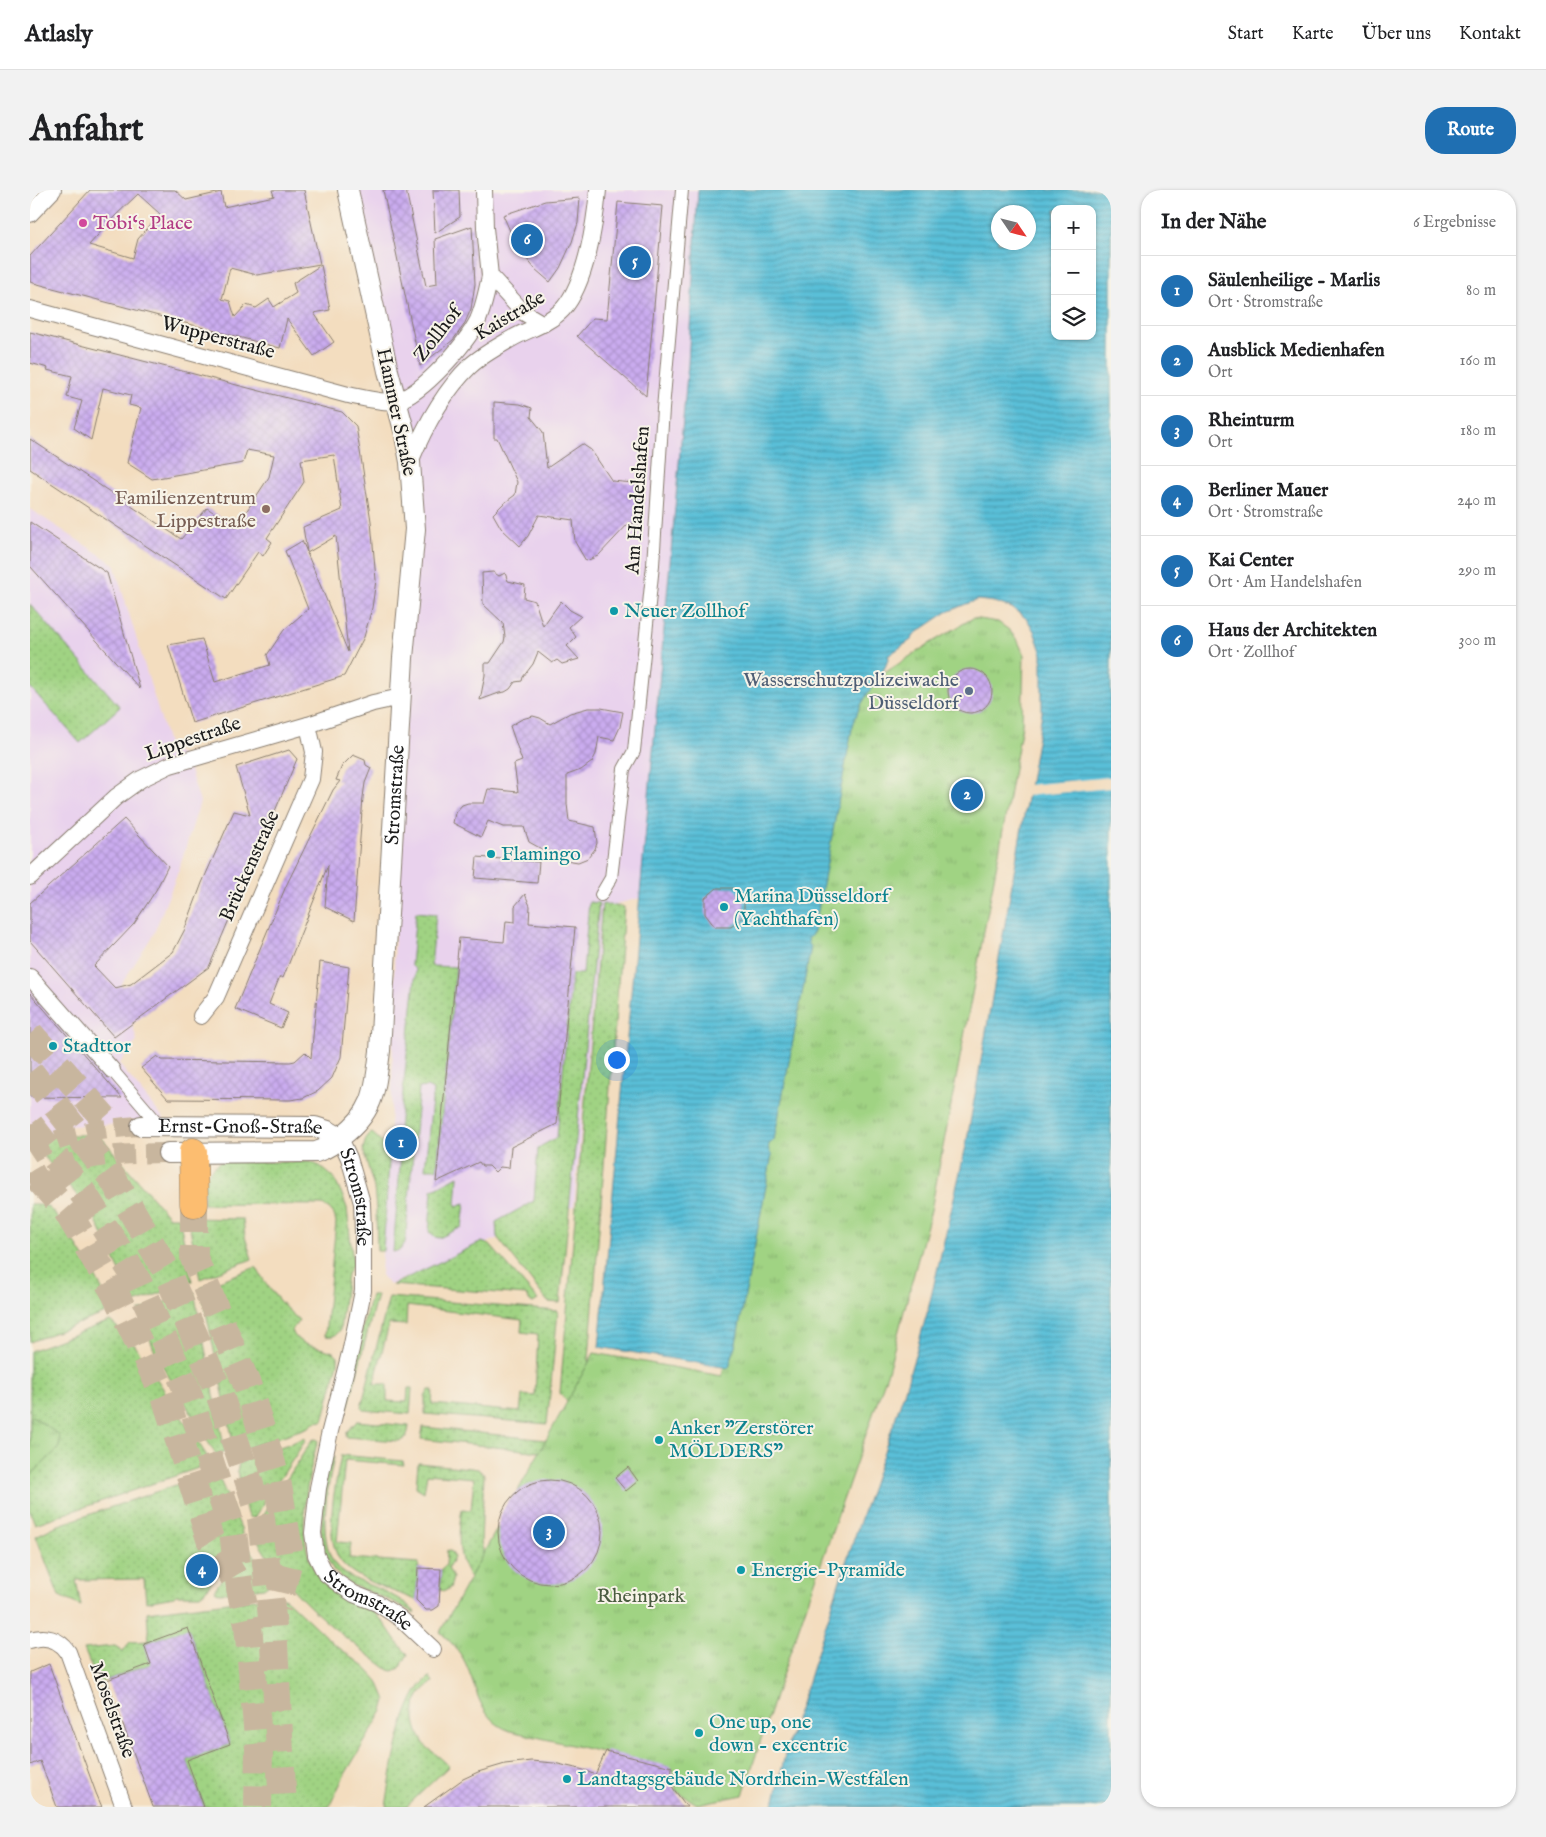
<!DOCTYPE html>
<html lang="de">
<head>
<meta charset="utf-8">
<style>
	body { margin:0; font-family:"IM FELL English",serif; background:#f2f2f2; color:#202124 }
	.controls { position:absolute; right:15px; top:15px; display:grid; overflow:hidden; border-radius:10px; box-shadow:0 1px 4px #0004 }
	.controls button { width:45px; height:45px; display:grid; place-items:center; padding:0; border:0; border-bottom:1px solid #e0e0e0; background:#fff; color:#202124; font:25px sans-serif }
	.compass { position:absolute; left:961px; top:15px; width:45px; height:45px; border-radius:50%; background:#fff; box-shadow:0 1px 4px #0004; rotate:125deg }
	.you { position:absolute; left:586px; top:869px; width:18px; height:18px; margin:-12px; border:4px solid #fff; border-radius:50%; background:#1a73e8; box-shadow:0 0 0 8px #1a73e833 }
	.badge { display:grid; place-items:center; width:32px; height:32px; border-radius:50%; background:#1f6fb2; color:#fff; font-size:16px; font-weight:700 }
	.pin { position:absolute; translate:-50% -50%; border:2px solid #fff; box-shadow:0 1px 5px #0006 }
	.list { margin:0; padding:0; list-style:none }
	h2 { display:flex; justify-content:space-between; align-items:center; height:65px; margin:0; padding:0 20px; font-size:21px }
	h2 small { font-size:16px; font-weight:400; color:#757577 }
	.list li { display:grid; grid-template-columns:32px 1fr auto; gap:15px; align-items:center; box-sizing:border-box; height:70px; padding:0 20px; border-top:1px solid #e0e0e0 }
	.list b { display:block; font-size:19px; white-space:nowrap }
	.list p { margin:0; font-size:16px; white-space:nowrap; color:#757577 }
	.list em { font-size:16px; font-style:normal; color:#757577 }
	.icon { flex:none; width:28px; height:28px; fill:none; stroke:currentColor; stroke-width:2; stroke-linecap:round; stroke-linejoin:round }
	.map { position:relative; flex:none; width:1081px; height:1617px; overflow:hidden; border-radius:20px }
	header { display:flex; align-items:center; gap:30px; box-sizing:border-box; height:70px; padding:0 25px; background:#fff; border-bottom:1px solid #e0e0e0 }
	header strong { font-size:24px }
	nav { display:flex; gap:28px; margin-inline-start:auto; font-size:18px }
	.intro { display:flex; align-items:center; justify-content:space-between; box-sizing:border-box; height:120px; padding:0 30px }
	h1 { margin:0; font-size:35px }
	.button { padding:12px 22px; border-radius:20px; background:#1f6fb2; color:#fff; font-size:18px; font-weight:700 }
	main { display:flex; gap:30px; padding:0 30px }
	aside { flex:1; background:#fff; border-radius:20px; box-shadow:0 1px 4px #0004 }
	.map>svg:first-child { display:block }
	.built { fill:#e9d2ed; fill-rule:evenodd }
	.grass { fill:url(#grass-dots); stroke:#5e7850 }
	.park { fill:url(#park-tufts); stroke:#5e7850 }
	.water { fill:url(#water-rules); stroke:#3b6e7a; fill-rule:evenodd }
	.pier { fill:#f3ddbf }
	.building { fill:url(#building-cross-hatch); fill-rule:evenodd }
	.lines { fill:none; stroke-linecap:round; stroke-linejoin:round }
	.tertiary-tunnel { stroke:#c8b69e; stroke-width:20; stroke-dasharray:20 10; stroke-linecap:butt }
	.trunk-tunnel { stroke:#c8b69e; stroke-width:28; stroke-dasharray:28 14; stroke-linecap:butt }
	.pedestrian-casing { stroke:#887c6e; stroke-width:14 }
	.minor-casing { stroke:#887c6e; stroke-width:18 }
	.tertiary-casing { stroke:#887c6e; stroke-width:22 }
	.trunk-casing { stroke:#887c6e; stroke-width:29 }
	.pedestrian { stroke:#fff; stroke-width:12 }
	.minor { stroke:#fff; stroke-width:16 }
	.tertiary { stroke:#fff; stroke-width:20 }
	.trunk { stroke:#fcbd6f; stroke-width:28 }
	.hotel-dot { fill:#d1479c; stroke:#f7f3e8; stroke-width:2 }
	.education-dot { fill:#8d6e63; stroke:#f7f3e8; stroke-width:2 }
	.culture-dot { fill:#0f9aa8; stroke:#f7f3e8; stroke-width:2 }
	.service-dot { fill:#5c6f8a; stroke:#f7f3e8; stroke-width:2 }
	.labels { text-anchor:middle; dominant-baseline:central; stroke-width:4; stroke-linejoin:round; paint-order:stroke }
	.hotel-label { font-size:20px; fill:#b23c85; stroke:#f7f3e8; text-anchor:start }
	.street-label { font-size:20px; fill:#1c1c1c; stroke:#f7f3e8 }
	.education-label { font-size:20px; fill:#785e54; stroke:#f7f3e8; text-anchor:end }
	.culture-label { font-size:20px; fill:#0d838f; stroke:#f7f3e8; text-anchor:start }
	.service-label { font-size:20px; fill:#4e5e75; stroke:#f7f3e8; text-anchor:end }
	.park-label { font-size:20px; fill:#4a5c40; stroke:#f7f3e8 }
</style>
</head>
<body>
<header>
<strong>Atlasly</strong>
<nav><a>Start</a><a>Karte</a><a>Über uns</a><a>Kontakt</a></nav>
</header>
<div class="intro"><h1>Anfahrt</h1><a class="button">Route</a></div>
<main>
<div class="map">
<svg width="1081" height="1617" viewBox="0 0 1081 1617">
	<defs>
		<pattern id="grass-dots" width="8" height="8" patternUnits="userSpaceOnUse" patternTransform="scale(1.25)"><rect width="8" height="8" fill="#a0d383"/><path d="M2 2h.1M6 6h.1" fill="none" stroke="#89b571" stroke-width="1.8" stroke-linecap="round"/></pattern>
		<pattern id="park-tufts" width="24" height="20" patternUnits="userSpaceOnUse" patternTransform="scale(1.25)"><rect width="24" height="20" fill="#a0d383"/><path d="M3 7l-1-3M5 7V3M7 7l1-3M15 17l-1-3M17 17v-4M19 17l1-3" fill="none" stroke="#89b571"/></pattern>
		<pattern id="water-rules" width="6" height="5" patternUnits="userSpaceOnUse" patternTransform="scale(1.25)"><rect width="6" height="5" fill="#5abfd8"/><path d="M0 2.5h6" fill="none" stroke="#4a9aae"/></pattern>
		<pattern id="building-cross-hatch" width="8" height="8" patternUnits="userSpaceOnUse" patternTransform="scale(1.25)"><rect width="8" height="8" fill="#caacef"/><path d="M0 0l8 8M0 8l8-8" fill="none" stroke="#ad93cc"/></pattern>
	</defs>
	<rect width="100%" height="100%" fill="#f7f3e8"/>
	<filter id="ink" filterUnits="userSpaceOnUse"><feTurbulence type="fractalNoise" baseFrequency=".02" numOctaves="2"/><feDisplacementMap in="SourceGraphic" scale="10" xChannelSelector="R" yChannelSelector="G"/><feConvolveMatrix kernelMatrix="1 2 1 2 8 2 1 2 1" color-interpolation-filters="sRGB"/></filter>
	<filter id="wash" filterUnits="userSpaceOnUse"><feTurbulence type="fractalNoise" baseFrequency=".0096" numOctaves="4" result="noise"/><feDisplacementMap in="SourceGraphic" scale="20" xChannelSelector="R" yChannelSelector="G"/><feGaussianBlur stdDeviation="1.12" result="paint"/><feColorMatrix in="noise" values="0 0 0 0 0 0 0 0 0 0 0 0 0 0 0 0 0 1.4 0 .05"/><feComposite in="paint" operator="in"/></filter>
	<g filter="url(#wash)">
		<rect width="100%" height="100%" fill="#f3ddbf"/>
		<g class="built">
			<path d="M324,0H1081L1062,19H1025L622,587L610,708L571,718L544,1016L359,1095L351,1085L362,903L366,675L388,339ZM968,22H998V52H968Z"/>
			<path d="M0,319L84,374L138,553L157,571L170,612L148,682L124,743L91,795L107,851L89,874L137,933L34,936L0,958Z"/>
		</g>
		<g class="grass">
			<path d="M0,414L90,517L50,553L0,497Z"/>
			<path d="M559,712L569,713L530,1113L518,1112L467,1047L466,1032L504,1011L508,958L527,947L542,784H553Z"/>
			<path d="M572,714L594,717L557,1194L560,1215L537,1212L530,1203Z"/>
			<path d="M386,722L406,724L401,776L426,777L407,979H395L403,900L397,897L389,898L375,1053L370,1060L363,1062L372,952L368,948L386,780L381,775Z"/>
			<path d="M341,942L360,959L353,1061H347L346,1019L344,998L333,959L336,949Z"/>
			<path d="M0,945H69L139,1027H149L162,1091L105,1113L63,1024L0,950Z"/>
			<path d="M190,972H280L290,976L303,987L311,1002L317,1018L323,1074L317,1084L310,1140C306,1146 303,1147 295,1146L306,1032C304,1022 300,1017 291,1015L174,1014C175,994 172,984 190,972Z"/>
			<path d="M428,986L426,1016L435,1013L432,1037L409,1048L405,1047L399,1042L402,1000Z"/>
			<path d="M0,1014C6,1014 14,1013 19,1018C30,1027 67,1086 72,1100C74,1108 73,1116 76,1123L0,1152Z"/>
			<path d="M158,1028L213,1029L215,1047L222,1069L170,1089Z"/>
			<path d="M452,1052L460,1055L508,1110L503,1113L500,1111L496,1105L362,1095Z"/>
			<path d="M226,1077C238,1098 250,1114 269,1130L262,1140C267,1158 292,1156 305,1163L308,1166V1173L293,1231L285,1232L279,1237L206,1262L205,1261L171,1098Z"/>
			<path d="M164,1102L195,1261L186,1265L127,1167L109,1121Z"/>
			<path d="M341,1105H347L318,1218H312Z"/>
			<path d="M359,1107L528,1121L517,1234L395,1224V1207L399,1200H403L402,1214L490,1222L492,1205L505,1206L508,1144L491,1142L492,1130L377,1116L376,1135L359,1134L344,1194H357V1211L377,1212L378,1198H382L380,1224L333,1220L331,1218Z"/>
			<path d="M80,1131L99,1148L106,1157L177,1266C178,1272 177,1274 171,1277L5,1334L0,1321V1161Z"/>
			<path d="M327,1231L379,1236C378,1243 377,1250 368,1251L316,1247L317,1242Z"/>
			<path d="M393,1237L526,1251L539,1265L391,1249Z"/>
			<path d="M275,1248V1251L227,1324L225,1327L220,1328L217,1324L207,1281L209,1273L222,1267Z"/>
			<path d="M285,1249L288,1250C276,1293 259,1368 301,1400C315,1411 332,1413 345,1423C358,1435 365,1453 378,1464L370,1478L363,1481L359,1480C313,1446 276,1420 242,1373C236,1364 227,1354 227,1342C227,1336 231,1330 234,1325L282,1250Z"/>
			<path d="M311,1265L373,1271L374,1275L315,1270L307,1352L321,1353L319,1368L389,1373L386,1410C366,1402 331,1391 316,1377C290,1354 306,1295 311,1265Z"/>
			<path d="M304,1267C298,1297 287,1345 304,1373C310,1382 322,1388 332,1392C351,1400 371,1407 385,1422L384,1423L364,1412L322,1395L304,1381L299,1372L294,1362L291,1340L297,1272Z"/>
			<path d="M388,1273L441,1278L448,1279L454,1284L451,1352L454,1365L443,1390C426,1373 428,1341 432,1319L441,1320L444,1288L397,1284L394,1302L386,1297Z"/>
			<path d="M175,1285H181L190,1290L211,1338L212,1344L210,1351L175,1401L170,1405H146L144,1407L116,1412L114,1389L46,1390L51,1416L29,1406L6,1346L26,1336Z"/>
			<path d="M216,1357L220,1359L241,1390L239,1394L234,1398L190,1403L186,1402L185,1399L212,1359Z"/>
			<path d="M417,1360L422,1362L424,1367L418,1378L423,1388L420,1398L415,1401L410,1400L411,1379L416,1375Z"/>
			<path d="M247,1406L256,1409L303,1453L336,1478L348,1491L356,1510L353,1521L314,1586L299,1617H174L157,1570L200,1554L158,1438L114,1454L121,1474L68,1493L54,1459L85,1456L93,1461L100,1452L119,1451L117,1422Z"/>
			<path d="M400,1487L403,1492C398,1496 392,1501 389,1506C380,1521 386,1546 398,1558C405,1564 413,1569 419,1576L376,1617H356C361,1586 372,1504 400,1487Z"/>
		</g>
		<g class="park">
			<path d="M943,428L968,432L979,440L988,451L994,465L992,535L967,673L901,1020L858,1181L745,1506L713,1605L667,1614L646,1601L642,1578L480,1541C448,1529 448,1499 435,1472C429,1460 420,1451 410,1442L564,1163L692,1186L817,531L833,497L899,454Z"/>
			<path d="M2,1226L29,1245L30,1251L29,1257L25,1262L0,1286V1228Z"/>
		</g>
		<path class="water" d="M668,0H1081V1617H742L746,1606L755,1564L812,1384L874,1203L898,1120L936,956L1012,523V464L1004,441L997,429L982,418L964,412L948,410L936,414L917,422L886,443L881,450L859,465C856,483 842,494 834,510C828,519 825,529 822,539L784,742L778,749L779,754L781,757L744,950C737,953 737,960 742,965L706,1153L699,1178L569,1157L658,174ZM1025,19H1062V146H1025ZM968,22H998V52H968Z"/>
		<path class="pier" d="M1081,587V598L995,606L997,595Z"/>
		<g id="blocks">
			<g class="building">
				<path d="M60,0H145L156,10L191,2L194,17L244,6L242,0H274L290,74L227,85L200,78L192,109L200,111L205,127L216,115L226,118L239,109L244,117L266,103L263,93L291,75L300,120L284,123L304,152L284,166L257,129L250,158L0,92V66ZM108,4L130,24L108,49L103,68L59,55L84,27Z"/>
				<path d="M353,0H376L396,96L407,94L405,49L442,36L445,94L441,119L434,135L423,150L390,176Z"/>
				<path d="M403,0H429L430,27L405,43Z"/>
				<path d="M550,8L548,33L542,52L530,78L520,92L505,79L492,63L484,50L473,25L515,11Z"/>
				<path d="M588,12L633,16L616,206L547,146L563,128L577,129Z"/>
				<path d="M0,142L312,222L326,236L341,331L346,390L342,418L334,447L314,486L162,533L138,455L172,449L185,492L240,475L237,465L254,440L278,419L255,361L272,351L277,362L273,337L312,320L304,265L271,270L274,292L237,348L242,352L233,366L228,362L196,409L0,279V249L151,349L177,318L206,337L239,287L244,265L217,260L213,273L122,289L97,273L111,218L99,215L101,205L73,198L61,250L44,238L52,211L37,207L42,186L17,180L18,178L0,173ZM306,346L318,462L277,363Z"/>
				<path d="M464,212L490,214L502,218L501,227L513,242L517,278L552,254L561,260L582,291L614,294L610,334L599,333L568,366L556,371L545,352L543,330L509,325L498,346L490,356L471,338L463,324L473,314L485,305L487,292L467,248H464Z"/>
				<path d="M0,332L77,383L110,499L0,376Z"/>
				<path d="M463,382L469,386L475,383L478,391L495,395L494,408L505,411L513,436L531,411L540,420L551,426L539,437L546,447L537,456L549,469L532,474L527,470L522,473L508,462L503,474L493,487L492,491L485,492L480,499L475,502L469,503L450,510L455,485V473H460L474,452L475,447L473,433L453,414L452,383Z"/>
				<circle cx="940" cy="501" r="22"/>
				<path d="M558,518H571L593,522L590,537L584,550L569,547L566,564L562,572L551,580L537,585V614L539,631L565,637L567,653L565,659L558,668L548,672L530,669L499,652L494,637H473L458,631L451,647L423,633L425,623L432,615L438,613H454L458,599L488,602L484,574L492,571L480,536L492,529L503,526L510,528L520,534L540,523Z"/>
				<path d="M259,560L267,569L179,777L84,847L0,751V713L94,629L138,676L126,700L104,734L64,776L85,798L101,794L143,762L154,741L172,693L204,621L220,625L206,577Z"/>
				<path d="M323,565L335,570L336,575L341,578L335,593L333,607L324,731L295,717L298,675L253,788L250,786L239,814L258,823L251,838L205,819L256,696L303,600L310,591L306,590L312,576Z"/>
				<path d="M447,667L509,672L507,693L445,688Z"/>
				<path d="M687,698H704L714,711V727L701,737H685L675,724V708Z"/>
				<path d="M495,704L500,716L499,733L545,737L527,934L481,957L479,978L470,977L465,982L459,976H452L449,972L406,992L429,748L474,752L476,731L485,732V716Z"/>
				<path d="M290,772L319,777L311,867L302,888L288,901L273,908L260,910L138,909L111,878L127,866L132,870L260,872L265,871L275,862L281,868Z"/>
				<path d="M0,803L92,908L0,907Z"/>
				<path d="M598,1277L608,1291L596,1301L585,1288Z"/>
				<circle cx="520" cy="1342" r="52"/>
				<path d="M388,1378L411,1379L409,1416L403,1420H396L386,1410Z"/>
				<path d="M158,1438L200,1554L157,1570L174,1617H123L77,1490L121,1474L114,1454Z"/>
				<path d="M19,1474L66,1603L72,1617H27L10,1571L0,1575V1482Z"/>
				<path d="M576,1561L642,1577L641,1589L643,1598L657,1617H394L433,1589L448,1582L475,1574L501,1571L524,1573L554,1580L565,1585Z"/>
			</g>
		</g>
	</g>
	<g filter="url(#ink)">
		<use href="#blocks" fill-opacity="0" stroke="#887c6e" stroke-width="1"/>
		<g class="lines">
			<g class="tertiary-tunnel">
				<path d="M0,963C29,944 76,938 111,936"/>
				<path d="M0,994C41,964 89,964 138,963"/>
			</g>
			<g class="trunk-tunnel">
				<path d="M0,844L83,938"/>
				<path d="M0,882L83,989L135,1078L188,1200L231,1328L243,1436L253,1617"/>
				<path d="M0,935L55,1006L107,1090L157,1200L203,1342L210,1398L218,1435L229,1559L228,1617"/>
				<path d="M8,988L37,1021L85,1103L136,1209L180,1349L205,1389"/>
				<path d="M164,1014V1068L218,1197L247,1290L260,1365L247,1418"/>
			</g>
			<g class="pedestrian-casing">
				<g id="pedestrian">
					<path d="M571,705L581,688L594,579L604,561L623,375L633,219L652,0"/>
					<path d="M82,880L129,935"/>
				</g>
			</g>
			<g class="minor-casing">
				<g id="minor">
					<path d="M454,0L455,38L460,86L493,122L513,134"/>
					<path d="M0,24L23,0"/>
					<path d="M0,119L318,205C328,207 358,214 367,211C393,203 436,154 448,130C454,116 457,101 460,86"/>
					<path d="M380,272C394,238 413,202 440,176C452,165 467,157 481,149C498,139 519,134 533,119C556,93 565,34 568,0"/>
					<path d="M0,687L86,607L111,589L140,575L278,535L343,513L371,507"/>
					<path d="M0,787L82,880"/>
					<path d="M171,826L186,807L281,589L284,562L278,535"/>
					<path id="s1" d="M310,948L319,968L332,1013L333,1043V1101L321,1159L300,1241L288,1298L283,1343L286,1365L295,1383L309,1394L324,1404L347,1413L370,1428L403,1459"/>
					<path d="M0,1450C15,1445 29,1449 38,1462L94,1617"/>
				</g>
			</g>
			<g class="tertiary-casing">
				<g id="tertiary">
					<path id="s2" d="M111,936L285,937L298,941L310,948"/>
					<path id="s3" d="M138,963L286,962C297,959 304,953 312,946C345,921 345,899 350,861L373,468L385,339L380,272L374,240L358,181L318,0"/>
				</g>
			</g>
			<g class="trunk-casing">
				<path id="trunk" d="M163,962L164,1014"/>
			</g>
			<use href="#pedestrian" class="pedestrian"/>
			<use href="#minor" class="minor"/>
			<use href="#tertiary" class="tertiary"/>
			<use href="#trunk" class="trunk"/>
		</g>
	</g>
	<circle class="hotel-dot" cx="53" cy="33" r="5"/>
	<circle class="education-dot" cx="236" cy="319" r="5"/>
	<g class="culture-dot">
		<circle cx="584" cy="421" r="5"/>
		<circle cx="461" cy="664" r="5"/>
		<circle cx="694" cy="717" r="5"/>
		<circle cx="23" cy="856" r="5"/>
		<circle cx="629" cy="1250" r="5"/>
		<circle cx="711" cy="1380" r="5"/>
		<circle cx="669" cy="1543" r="5"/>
		<circle cx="537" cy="1589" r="5"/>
	</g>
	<circle class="service-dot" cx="939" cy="501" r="5"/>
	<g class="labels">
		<g class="hotel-label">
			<text x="63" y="33">Tobi‘s Place</text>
		</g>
		<g class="street-label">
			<text transform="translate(480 126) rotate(-31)">Kaistraße</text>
			<text transform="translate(408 144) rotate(-52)">Zollhof</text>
			<text transform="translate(188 148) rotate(15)">Wupperstraße</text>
			<text transform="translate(366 222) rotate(78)">Hammer Straße</text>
			<text transform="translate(608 310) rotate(-86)">Am Handelshafen</text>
			<text transform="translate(163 549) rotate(-19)">Lippestraße</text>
			<text stroke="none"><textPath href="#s3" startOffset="532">Stromstraße</textPath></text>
			<text transform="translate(220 676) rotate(-66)">Brückenstraße</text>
			<text stroke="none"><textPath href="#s2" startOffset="99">Ernst-Gnoß-Straße</textPath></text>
			<text stroke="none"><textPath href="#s1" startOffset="62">Stromstraße</textPath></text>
			<text stroke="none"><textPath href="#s1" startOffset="498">Stromstraße</textPath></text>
			<text transform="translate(82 1520) rotate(70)">Moselstraße</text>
		</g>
		<g class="education-label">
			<text x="226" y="308">Familienzentrum<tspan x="226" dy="23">Lippestraße</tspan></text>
		</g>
		<g class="culture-label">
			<text x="594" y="421">Neuer Zollhof</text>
			<text x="471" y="664">Flamingo</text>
			<text x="704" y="706">Marina Düsseldorf<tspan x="704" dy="23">(Yachthafen)</tspan></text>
			<text x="33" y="856">Stadttor</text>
			<text x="639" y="1238">Anker "Zerstörer<tspan x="639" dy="23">MÖLDERS"</tspan></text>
			<text x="721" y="1380">Energie-Pyramide</text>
			<text x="679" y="1532">One up, one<tspan x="679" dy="23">down - excentric</tspan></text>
			<text x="547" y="1589">Landtagsgebäude Nordrhein-Westfalen</text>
		</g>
		<g class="service-label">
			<text x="929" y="490">Wasserschutzpolizeiwache<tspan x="929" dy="23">Düsseldorf</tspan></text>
		</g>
		<g class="park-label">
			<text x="611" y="1406">Rheinpark</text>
		</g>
	</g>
</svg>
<div class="controls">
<button>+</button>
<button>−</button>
<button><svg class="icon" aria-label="layers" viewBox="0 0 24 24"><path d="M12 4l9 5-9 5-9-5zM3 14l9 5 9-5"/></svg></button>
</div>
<svg class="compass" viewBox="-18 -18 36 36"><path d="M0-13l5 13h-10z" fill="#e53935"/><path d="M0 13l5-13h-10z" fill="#757577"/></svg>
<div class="you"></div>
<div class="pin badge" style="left:371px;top:953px">1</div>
<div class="pin badge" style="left:937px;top:605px">2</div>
<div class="pin badge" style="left:519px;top:1342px">3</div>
<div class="pin badge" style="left:172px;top:1380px">4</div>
<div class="pin badge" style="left:605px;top:72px">5</div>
<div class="pin badge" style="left:497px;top:50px">6</div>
</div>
<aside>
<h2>In der Nähe<small>6 Ergebnisse</small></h2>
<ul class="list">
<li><span class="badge">1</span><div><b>Säulenheilige - Marlis</b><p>Ort · Stromstraße</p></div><em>80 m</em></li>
<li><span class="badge">2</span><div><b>Ausblick Medienhafen</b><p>Ort</p></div><em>160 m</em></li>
<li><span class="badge">3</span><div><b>Rheinturm</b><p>Ort</p></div><em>180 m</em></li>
<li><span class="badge">4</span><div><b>Berliner Mauer</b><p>Ort · Stromstraße</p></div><em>240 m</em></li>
<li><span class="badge">5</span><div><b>Kai Center</b><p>Ort · Am Handelshafen</p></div><em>290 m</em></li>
<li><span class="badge">6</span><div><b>Haus der Architekten</b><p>Ort · Zollhof</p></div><em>300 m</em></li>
</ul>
</aside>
</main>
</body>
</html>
